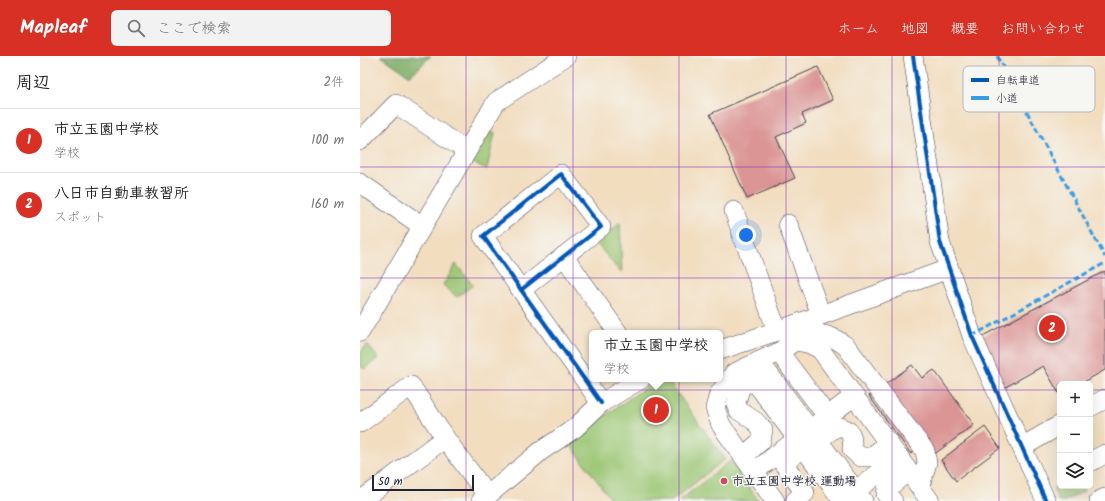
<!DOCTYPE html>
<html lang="ja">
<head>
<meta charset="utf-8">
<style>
	body { margin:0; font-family:Kalam,"Klee One",sans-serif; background:#f2f2f2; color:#222 }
	.controls { position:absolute; right:12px; bottom:12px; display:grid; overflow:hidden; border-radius:6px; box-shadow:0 4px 16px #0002 }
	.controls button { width:36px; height:36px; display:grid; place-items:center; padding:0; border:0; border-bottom:1px solid #e0e0e0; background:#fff; color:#222; font:20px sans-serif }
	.scale { position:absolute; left:12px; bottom:10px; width:102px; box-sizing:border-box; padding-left:4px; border:2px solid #22223b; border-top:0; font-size:11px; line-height:14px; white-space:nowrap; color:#22223b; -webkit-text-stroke:3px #f6f6f2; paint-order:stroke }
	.you { position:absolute; left:386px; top:179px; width:14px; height:14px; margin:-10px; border:3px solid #fff; border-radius:50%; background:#1a73e8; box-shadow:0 0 0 6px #1a73e833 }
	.badge { display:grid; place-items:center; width:26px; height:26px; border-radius:50%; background:#d93025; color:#fff; font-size:13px; font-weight:700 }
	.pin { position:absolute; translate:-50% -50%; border:2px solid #fff; box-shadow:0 1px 4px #0006 }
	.popup { position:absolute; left:229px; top:274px; width:134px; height:52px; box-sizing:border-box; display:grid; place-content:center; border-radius:6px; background:#fff; filter:drop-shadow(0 1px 3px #0005); font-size:13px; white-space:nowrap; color:#767676 }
	.popup b { font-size:15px; color:#222 }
	.popup::after { content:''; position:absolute; left:50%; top:100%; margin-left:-8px; border:8px solid transparent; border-top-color:#fff }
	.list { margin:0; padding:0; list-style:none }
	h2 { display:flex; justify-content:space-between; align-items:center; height:52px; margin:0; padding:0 16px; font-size:17px }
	h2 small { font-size:13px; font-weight:400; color:#767676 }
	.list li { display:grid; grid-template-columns:26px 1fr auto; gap:12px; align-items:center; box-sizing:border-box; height:64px; padding:0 16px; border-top:1px solid #e0e0e0 }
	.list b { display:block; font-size:15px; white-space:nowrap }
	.list p { margin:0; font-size:13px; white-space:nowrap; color:#767676 }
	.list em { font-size:13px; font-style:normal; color:#767676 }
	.icon { flex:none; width:22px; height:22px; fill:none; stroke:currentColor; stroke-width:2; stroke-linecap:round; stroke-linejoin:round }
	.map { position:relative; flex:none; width:745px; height:445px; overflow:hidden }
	header { display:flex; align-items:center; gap:24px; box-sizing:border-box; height:56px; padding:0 20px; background:#d93025; color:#fff }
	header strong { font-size:19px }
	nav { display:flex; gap:22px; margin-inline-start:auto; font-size:14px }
	.search { width:280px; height:36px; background:#f2f2f2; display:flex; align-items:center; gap:10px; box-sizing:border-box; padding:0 14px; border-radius:6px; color:#767676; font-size:15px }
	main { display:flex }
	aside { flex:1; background:#fff }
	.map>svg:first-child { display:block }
	.green { fill:#9bc673; stroke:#5e7457 }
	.forest { fill:#7cab65; stroke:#4f6650 }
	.building { fill:#db9594 }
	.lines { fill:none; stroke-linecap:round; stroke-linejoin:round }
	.minor-casing { stroke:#413e4f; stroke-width:20 }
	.minor { stroke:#fff; stroke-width:19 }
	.quiet { stroke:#3c9ce2; stroke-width:3; stroke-dasharray:6 3; stroke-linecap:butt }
	.cycleway-casing { stroke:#f6f6f2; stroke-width:6 }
	.cycleway { stroke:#0057b8; stroke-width:4 }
	.grid { fill:none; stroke:#7b2cbf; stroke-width:1; stroke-opacity:0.55 }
	.poi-dot { fill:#d1495b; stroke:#f6f6f2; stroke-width:1.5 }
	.labels { text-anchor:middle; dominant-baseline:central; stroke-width:3; stroke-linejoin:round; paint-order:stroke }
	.poi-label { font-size:12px; font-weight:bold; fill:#22223b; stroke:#f6f6f2; text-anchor:start }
	.key { fill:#f6f6f2; stroke:#b6b6bb; stroke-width:1 }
	.key-label { font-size:11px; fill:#22223b }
</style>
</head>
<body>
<header>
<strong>Mapleaf</strong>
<div class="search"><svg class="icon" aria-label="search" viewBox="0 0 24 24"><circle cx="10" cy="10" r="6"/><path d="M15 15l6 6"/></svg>ここで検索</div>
<nav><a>ホーム</a><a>地図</a><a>概要</a><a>お問い合わせ</a></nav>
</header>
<main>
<aside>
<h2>周辺<small>2件</small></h2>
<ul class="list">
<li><span class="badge">1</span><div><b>市立玉園中学校</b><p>学校</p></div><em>100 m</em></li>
<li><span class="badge">2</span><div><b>八日市自動車教習所</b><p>スポット</p></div><em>160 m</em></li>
</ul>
</aside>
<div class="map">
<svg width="745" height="445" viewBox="0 0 745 445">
	<rect width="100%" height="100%" fill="#f6f6f2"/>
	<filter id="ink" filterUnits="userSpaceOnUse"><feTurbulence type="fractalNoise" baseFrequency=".025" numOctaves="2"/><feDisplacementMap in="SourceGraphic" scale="8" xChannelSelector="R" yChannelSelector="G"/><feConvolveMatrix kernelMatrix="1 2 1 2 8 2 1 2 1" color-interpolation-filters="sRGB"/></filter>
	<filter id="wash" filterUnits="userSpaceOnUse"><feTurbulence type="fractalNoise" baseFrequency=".012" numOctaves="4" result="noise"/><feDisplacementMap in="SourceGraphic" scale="16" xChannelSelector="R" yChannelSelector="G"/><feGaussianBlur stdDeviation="0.9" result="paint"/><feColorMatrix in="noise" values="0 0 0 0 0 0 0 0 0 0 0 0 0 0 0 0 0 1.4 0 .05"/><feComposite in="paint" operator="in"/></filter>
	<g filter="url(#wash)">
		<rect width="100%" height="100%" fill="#f2ddbf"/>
		<g class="green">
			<path d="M128,74L135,77L127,113L111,106Z"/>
			<path d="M260,167L262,218L237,188Z"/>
			<path d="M96,208L113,229L97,241L83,229Z"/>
			<path d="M7,288L18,302L5,313L0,310V298Z"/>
			<path d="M298,323H307L365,403L312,445H252L210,388L240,363Z"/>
			<path d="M370,405L399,445H319Z"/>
			<path d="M700,420V430H721L724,435L705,445H699L693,433Z"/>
		</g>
		<path class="forest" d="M21,0H71L50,20Z"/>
		<g id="blocks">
			<g class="building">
				<path d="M458,11L473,44L442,58L446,67L416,81L435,122L387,143L350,58Z"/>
				<path d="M745,215V314L720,328H700V339L683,310L642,333L619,282Z"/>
				<path d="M552,309L562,322L574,314L614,369L573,399L565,388L551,398L509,340Z"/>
				<path d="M625,371L640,392L596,425L581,404Z"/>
			</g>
		</g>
	</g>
	<g filter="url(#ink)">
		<use href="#blocks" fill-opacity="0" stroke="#413e4f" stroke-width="1"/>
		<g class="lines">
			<g class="minor-casing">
				<g id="minor">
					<path d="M553,0L580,186L612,280L686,445"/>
					<path d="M0,85L36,48L107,95"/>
					<path d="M0,127L62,170"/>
					<path d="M374,155L417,275"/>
					<path d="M428,168L461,259"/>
					<path d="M204,200L258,277"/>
					<path d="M161,234L241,171L201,118L123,180L241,347"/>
					<path d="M0,276L136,46L206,0"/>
					<path d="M435,284C457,275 467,276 486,290L565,395L567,407L560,430"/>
					<path d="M360,294L417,275L588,213"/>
					<path d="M419,296L467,360"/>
					<path d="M399,305L503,445"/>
					<path d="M385,312L483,445"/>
					<path d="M730,351L745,343"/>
					<path d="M0,367L51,330L85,382L127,439"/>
					<path d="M458,384L477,370C491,373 493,379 492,393L500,401H511L529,387"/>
					<path d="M662,391L700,369"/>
					<path d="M384,400L401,385L403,374L396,366L378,354L376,348L380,332L387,327H396"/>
					<path d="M730,406L745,398"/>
					<path d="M395,415L493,341"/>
					<path d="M485,442L540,402"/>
					<path d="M0,445L85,382"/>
					<path d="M121,445L181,395L215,372L241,347L281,323"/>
					<path d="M415,445L361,369L355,352L359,338L374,317L419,296L435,285L448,287L460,293L570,445"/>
					<path d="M435,445L445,437L423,407L442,393"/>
					<path d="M533,445L526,438L527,433L548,415"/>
					<path d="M739,445L745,442"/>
				</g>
			</g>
			<use href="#minor" class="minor"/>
			<g class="quiet">
				<path d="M637,0L745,201"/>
				<path d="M612,280L745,207"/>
			</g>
			<g class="cycleway-casing">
				<g id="cycleway">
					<path d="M553,0L580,186L612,280L686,445"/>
					<path d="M161,234L241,171L201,118L123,180L241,347"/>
				</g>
			</g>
			<use href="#cycleway" class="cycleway"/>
		</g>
	</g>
	<path class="grid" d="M106,0V445M213,0V445M319,0V445M426,0V445M532,0V445M639,0V445M0,111H745M0,222H745M0,334H700M730,334H745"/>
	<circle class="poi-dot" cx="364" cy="425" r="4"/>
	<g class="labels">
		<g class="poi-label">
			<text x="372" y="425">市立玉園中学校 運動場</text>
		</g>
	</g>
	<rect x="603" y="10" width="132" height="46" rx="6" class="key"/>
	<rect x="611" y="22" width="18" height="4" fill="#0057b8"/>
	<rect x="611" y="40" width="18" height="4" fill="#3c9ce2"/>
	<g class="key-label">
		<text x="636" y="28">自転車道</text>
		<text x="636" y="46">小道</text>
	</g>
</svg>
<div class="controls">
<button>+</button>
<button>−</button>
<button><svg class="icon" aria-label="layers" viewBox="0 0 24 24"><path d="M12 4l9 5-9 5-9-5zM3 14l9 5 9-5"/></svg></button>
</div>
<div class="scale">50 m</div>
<div class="you"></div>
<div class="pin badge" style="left:296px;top:354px">1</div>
<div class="popup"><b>市立玉園中学校</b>学校</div>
<div class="pin badge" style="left:692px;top:272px">2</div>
</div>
</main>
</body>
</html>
